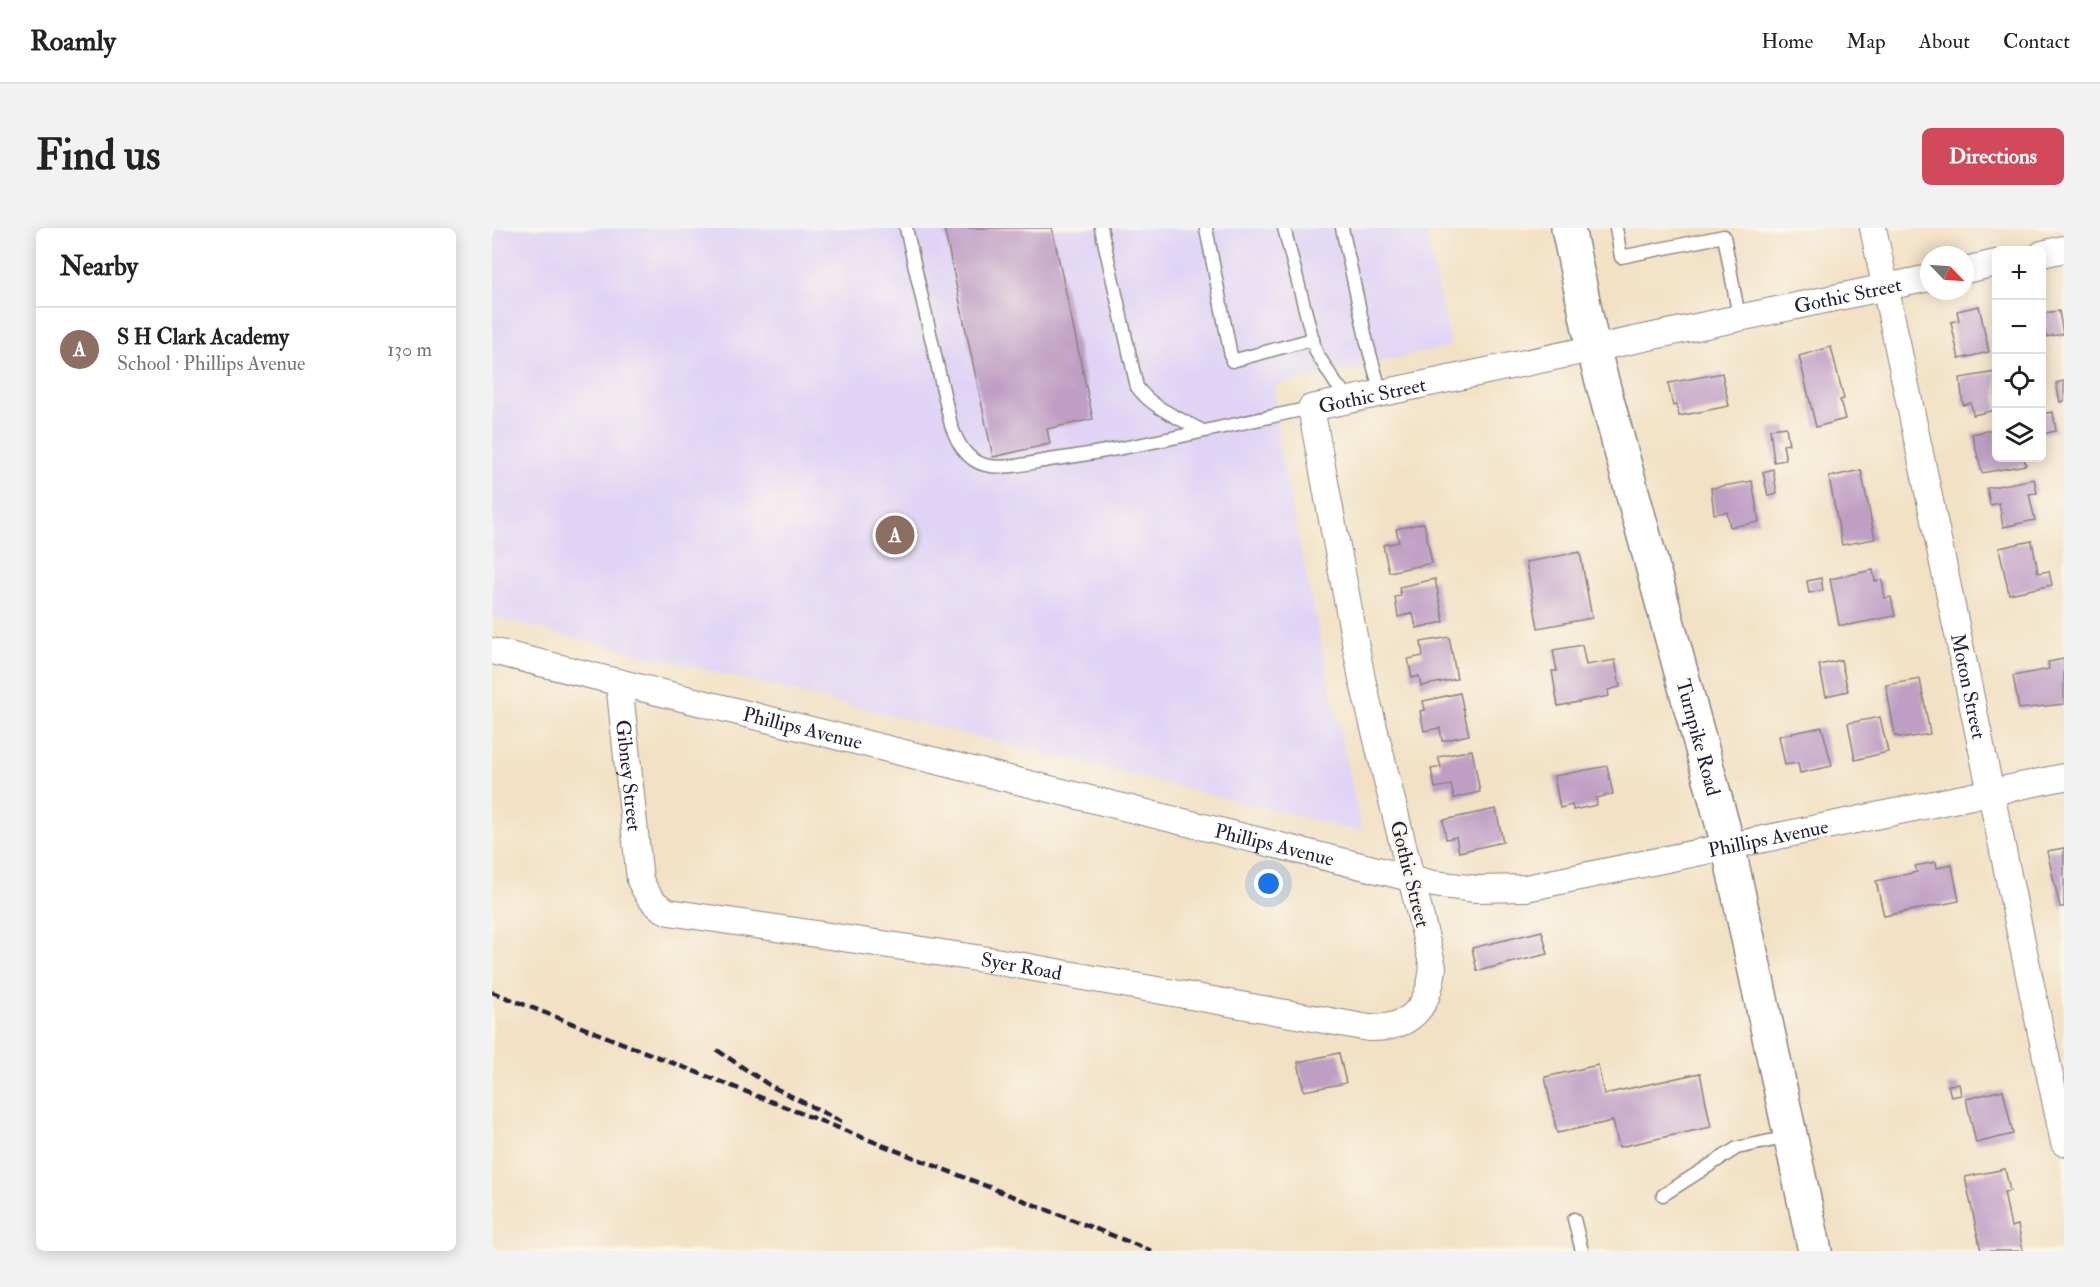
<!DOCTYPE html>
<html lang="en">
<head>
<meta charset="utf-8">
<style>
	body { margin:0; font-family:"IM FELL Double Pica",serif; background:#f2f2f2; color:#222 }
	.controls { position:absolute; right:18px; top:18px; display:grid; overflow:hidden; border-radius:9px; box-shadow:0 3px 15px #0003 }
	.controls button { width:54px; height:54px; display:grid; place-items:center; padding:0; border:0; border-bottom:2px solid #e0e0e0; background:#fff; color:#222; font:30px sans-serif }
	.compass { position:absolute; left:1428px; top:18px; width:54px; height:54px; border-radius:50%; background:#fff; box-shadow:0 3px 15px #0003; rotate:115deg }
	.you { position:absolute; left:777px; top:656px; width:21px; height:21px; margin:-15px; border:4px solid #fff; border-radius:50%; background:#1a73e8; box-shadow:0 0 0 9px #1a73e833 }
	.badge { display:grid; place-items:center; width:39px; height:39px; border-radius:50%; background:#d1495b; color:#fff; font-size:20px; font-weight:700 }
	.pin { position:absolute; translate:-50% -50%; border:3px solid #fff; box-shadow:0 2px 6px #0006 }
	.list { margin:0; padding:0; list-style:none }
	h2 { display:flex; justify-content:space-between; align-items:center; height:78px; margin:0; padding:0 24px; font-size:26px }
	h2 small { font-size:20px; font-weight:400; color:#767676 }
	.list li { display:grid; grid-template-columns:39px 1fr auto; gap:18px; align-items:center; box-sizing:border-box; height:84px; padding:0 24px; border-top:2px solid #e0e0e0 }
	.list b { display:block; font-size:22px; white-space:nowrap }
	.list p { margin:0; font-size:20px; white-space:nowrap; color:#767676 }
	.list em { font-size:20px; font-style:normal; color:#767676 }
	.icon { flex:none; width:33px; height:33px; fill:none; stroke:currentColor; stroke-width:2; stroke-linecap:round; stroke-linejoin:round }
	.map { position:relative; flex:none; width:1572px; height:1023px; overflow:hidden; border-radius:9px }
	header { display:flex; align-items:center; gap:36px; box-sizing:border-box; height:84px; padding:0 30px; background:#fff; border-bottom:2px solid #e0e0e0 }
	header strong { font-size:28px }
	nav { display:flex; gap:33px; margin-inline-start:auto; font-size:21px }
	.intro { display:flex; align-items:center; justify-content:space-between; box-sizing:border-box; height:144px; padding:0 36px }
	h1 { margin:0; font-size:42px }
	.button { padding:15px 27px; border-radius:9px; background:#d1495b; color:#fff; font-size:21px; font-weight:700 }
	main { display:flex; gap:36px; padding:0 36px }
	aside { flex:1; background:#fff; border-radius:9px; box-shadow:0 3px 15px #0003 }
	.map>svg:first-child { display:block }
	.built { fill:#dfd4f5 }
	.building { fill:#bf9ec4 }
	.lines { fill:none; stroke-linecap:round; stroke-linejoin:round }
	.lane-casing { stroke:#8a8280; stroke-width:15 }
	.street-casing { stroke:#8a8280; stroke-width:28 }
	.secondary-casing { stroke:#8a8280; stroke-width:36 }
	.lane { stroke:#fff; stroke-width:12 }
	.street { stroke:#fff; stroke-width:26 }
	.secondary { stroke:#fff; stroke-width:33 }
	.rail { stroke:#22223b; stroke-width:4.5; stroke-dasharray:9 4.5; stroke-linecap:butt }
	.labels { text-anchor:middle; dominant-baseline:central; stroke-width:5; stroke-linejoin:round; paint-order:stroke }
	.street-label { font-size:20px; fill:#22223b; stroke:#fbf7ec }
</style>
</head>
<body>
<header>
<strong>Roamly</strong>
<nav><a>Home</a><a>Map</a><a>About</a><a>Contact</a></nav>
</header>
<div class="intro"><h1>Find us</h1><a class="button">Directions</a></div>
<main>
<aside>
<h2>Nearby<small></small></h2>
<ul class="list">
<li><span class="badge" style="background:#8d6e63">A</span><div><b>S H Clark Academy</b><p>School · Phillips Avenue</p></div><em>130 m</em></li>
</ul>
</aside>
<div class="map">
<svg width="1572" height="1023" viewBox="0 0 1572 1023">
	<rect width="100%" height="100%" fill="#fbf7ec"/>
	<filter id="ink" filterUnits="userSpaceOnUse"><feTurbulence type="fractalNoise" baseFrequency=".0167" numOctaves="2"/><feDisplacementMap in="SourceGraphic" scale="12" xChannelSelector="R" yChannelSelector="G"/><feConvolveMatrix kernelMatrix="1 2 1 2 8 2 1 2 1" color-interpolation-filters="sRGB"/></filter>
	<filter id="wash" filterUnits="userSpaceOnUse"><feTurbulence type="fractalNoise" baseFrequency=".008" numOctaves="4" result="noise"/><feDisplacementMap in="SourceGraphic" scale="24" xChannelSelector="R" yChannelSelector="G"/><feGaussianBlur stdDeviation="1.35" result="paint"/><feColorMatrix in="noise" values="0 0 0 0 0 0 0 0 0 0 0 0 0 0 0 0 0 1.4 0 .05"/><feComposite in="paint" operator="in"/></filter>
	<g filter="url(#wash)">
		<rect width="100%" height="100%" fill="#f2e1c4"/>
		<path class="built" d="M0,0H933L959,118L783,158L788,225L870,604L0,389Z"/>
		<g id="blocks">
			<g class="building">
				<path d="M452,0H560L601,191L555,201L558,216L501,229Z"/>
				<path d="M1487,78L1497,124L1467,131L1459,94L1467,92L1465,83Z"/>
				<path d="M1567,83L1571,106L1554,109L1550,85Z"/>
				<path d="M1339,119L1352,171L1348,172L1353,191L1324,199L1307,128Z"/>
				<path d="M1504,144V182L1481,187L1479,175L1471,177L1468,150Z"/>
				<path d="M1230,145L1237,178L1187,188L1185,177L1181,178L1176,155Z"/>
				<path d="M1572,153V173L1568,174L1564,155Z"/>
				<path d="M1561,184L1564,203L1550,206V186Z"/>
				<path d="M1294,199L1297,216L1291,217L1294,232L1282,234L1278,201Z"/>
				<path d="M1504,201V230H1532L1534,237L1490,245L1480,206Z"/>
				<path d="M1281,241L1285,266L1276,268L1271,244Z"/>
				<path d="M1369,242L1383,311L1350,317L1337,249Z"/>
				<path d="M1542,251L1545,265L1537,266L1543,292L1511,299L1507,275L1498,277L1495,260Z"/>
				<path d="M1260,253L1267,294L1238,299L1235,284L1222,286L1219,260Z"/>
				<path d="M932,295L940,335L897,344L891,317L907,314L904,301Z"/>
				<path d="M1540,313L1546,345L1557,343L1560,357L1517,366L1507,320Z"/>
				<path d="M1088,324L1100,390L1046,400L1034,334Z"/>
				<path d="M1381,342L1383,353L1390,352L1393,370L1399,369L1403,388L1357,397H1347L1338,351Z"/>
				<path d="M1329,350L1331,362L1317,365L1315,353Z"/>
				<path d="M943,351L952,394L924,400L921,385L906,389L903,369L909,368L907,359Z"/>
				<path d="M957,409L965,451L929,458L927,448L920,450L916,431L931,428L929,414Z"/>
				<path d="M1090,417L1094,437L1123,432L1128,459L1116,462L1117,468L1066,478L1060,443H1065L1061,422Z"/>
				<path d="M1572,431V476L1527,481L1521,448L1557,441L1556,434Z"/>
				<path d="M1349,432L1356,463L1334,468L1327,437Z"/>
				<path d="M1428,451L1438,506L1414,510L1403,508L1394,457Z"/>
				<path d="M968,465L977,507L950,513L948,500L932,503L928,483L933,482L931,473Z"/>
				<path d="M1388,489L1396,524L1363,532L1356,495Z"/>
				<path d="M1330,499L1340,538L1308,545L1306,535L1293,537L1287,508Z"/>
				<path d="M980,522L988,564L962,570L959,557L943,560L939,541L949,539L946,529Z"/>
				<path d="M1115,538L1121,566L1104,570L1105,577L1081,582L1080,577L1068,580L1062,548Z"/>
				<path d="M1004,581L1011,614L967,624L964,609L954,611L951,592Z"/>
				<path d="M1572,620V679H1568L1555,623Z"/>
				<path d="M1444,634L1445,640L1460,637L1467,673L1392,688L1384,653L1425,644L1423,638Z"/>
				<path d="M1050,703L1056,726L985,743L980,720Z"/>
				<path d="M847,825L854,855L812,863L806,834Z"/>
				<path d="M1106,837L1112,866L1208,845L1219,899L1127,919L1121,893L1065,905L1053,849Z"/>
				<path d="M1467,856L1469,867L1459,869L1456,857Z"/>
				<path d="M1511,862L1521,906L1484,915L1474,871Z"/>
				<path d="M1513,941L1518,963L1512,964L1519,999L1526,997L1531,1023H1489L1473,949Z"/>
			</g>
		</g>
	</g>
	<g filter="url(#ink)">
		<use href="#blocks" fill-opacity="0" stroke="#8a8280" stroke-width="1.5"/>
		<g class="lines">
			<g class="lane-casing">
				<g id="lane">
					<path d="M414,0L459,197C465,214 474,232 493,237C514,242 537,235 557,232C645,220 732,198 819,180"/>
					<path d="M609,0L645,159C660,180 687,190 709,202"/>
					<path d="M714,0L740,133L821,111"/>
					<path d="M792,0L824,124L844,156L858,170"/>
					<path d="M850,0L875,115L889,165"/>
					<path d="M1124,0L1129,29L1232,8L1247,89"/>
					<path d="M1171,967L1245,920L1296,909"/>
					<path d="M1082,991L1090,1023"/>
				</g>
			</g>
			<g class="street-casing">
				<g id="street">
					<path id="s1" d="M1381,0L1572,915"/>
					<path d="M1550,26L1572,21"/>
					<path d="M1473,42L1504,35"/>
					<path id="s2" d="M0,423L942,656L984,661L1034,660L1572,549"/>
					<path id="s3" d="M127,454L148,652C155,667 161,677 177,684L497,732L877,800C919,801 937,779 941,739L870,451L819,180L1437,50"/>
				</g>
			</g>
			<g class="secondary-casing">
				<g id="secondary">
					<path id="s4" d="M1076,0L1101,120L1236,617L1323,1023"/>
				</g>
			</g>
			<use href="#lane" class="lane"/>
			<use href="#street" class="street"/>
			<use href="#secondary" class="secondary"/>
			<g class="rail">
				<path d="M0,764L660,1023"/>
				<path d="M225,822L277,857L350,894"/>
			</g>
		</g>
	</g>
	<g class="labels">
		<g class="street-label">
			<text stroke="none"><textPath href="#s3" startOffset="2174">Gothic Street</textPath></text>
			<text stroke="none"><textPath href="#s3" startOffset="1688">Gothic Street</textPath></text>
			<text stroke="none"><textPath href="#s1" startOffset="468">Moton Street</textPath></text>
			<text stroke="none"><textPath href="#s2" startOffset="320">Phillips Avenue</textPath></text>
			<text stroke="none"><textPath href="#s4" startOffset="526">Turnpike Road</textPath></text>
			<text stroke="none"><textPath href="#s3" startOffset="94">Gibney Street</textPath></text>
			<text stroke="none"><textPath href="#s2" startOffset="1310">Phillips Avenue</textPath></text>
			<text stroke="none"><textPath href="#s2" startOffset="806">Phillips Avenue</textPath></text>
			<text transform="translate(918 646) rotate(76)">Gothic Street</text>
			<text stroke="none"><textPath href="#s3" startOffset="600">Syer Road</textPath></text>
		</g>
	</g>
</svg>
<div class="controls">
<button>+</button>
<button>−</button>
<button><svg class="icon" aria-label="locate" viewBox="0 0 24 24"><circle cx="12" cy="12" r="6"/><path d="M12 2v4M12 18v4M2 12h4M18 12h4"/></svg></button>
<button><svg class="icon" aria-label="layers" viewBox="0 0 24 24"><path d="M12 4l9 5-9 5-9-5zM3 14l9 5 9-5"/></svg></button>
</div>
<svg class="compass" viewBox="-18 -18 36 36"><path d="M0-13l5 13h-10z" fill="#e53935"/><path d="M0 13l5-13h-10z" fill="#767676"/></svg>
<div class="you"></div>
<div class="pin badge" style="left:403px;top:307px;background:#8d6e63">A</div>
</div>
</main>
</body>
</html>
